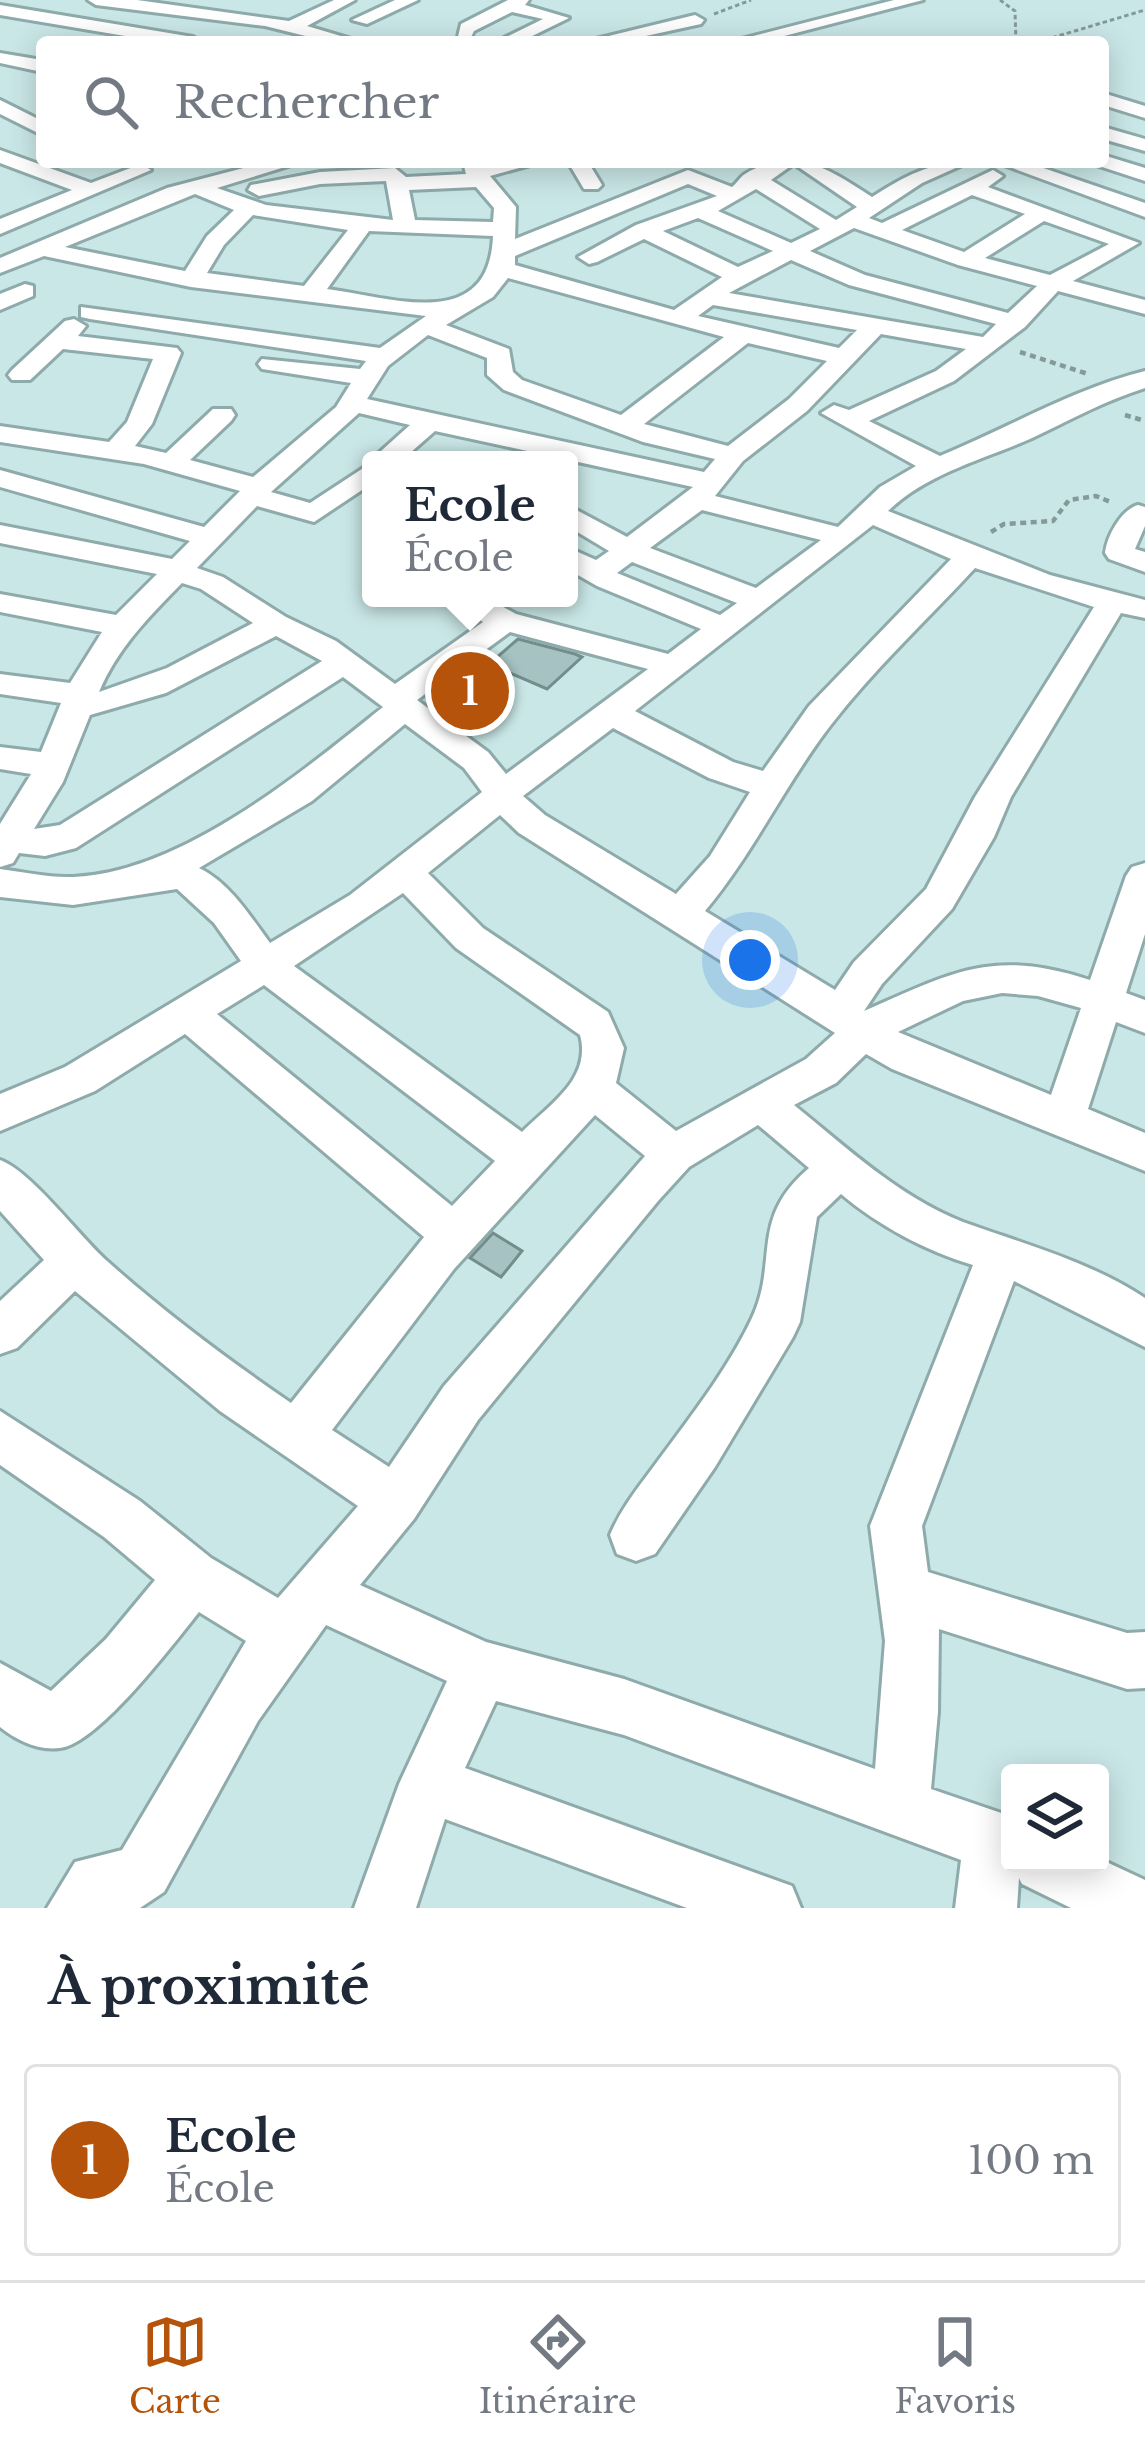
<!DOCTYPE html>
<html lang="fr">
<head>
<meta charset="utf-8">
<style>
	body { margin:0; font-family:"Libre Baskerville",serif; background:#f6f6f7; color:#1f2937 }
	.controls { position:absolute; right:36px; bottom:36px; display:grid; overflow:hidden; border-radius:12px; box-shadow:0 6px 30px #0003 }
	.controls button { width:108px; height:108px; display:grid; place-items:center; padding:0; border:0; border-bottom:3px solid #e0e1e3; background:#fff; color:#1f2937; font:60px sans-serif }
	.you { position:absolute; left:750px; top:960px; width:42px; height:42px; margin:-30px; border:9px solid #fff; border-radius:50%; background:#1a73e8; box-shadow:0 0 0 18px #1a73e833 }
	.badge { display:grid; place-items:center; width:78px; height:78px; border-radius:50%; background:#b45309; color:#fff; font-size:39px; font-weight:700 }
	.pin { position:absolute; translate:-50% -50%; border:6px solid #fff; box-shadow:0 3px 12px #0006 }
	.popup { position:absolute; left:362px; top:451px; width:216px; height:156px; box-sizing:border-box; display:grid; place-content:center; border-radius:12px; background:#fff; filter:drop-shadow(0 3px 9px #0005); font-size:39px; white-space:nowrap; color:#747a83 }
	.popup b { font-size:45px; color:#1f2937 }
	.popup::after { content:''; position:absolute; left:50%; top:100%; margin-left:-24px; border:24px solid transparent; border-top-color:#fff }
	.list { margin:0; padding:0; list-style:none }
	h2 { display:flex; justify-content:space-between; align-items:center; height:156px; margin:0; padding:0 48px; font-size:51px }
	h2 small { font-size:39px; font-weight:400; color:#747a83 }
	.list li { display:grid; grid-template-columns:78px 1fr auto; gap:36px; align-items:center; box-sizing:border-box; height:192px; margin:0 24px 24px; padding:0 24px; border:3px solid #e0e1e3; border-radius:12px }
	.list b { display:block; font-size:45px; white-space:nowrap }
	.list p { margin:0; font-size:39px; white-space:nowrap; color:#747a83 }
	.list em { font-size:39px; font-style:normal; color:#747a83 }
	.icon { flex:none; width:66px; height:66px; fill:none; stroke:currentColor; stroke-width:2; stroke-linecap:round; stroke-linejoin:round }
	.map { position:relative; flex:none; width:1145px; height:1908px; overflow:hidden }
	.search { position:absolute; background:#fff; box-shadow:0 6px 30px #0003; left:36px; right:36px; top:36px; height:132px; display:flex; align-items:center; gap:30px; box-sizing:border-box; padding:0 42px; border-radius:12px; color:#747a83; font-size:45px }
	.sheet { height:372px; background:#fff }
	nav { display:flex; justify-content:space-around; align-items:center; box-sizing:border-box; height:168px; border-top:3px solid #e0e1e3; background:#fff; font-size:33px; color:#747a83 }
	nav a { display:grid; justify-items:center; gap:6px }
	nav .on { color:#b45309 }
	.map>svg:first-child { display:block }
	.building { fill:#a6c2c2; stroke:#728d8c; stroke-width:3 }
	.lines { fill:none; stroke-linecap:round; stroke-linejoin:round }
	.minor-casing { stroke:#8eaaaa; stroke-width:6 }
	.path-far1 { stroke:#849a9a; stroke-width:3; stroke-dasharray:4.5 3; stroke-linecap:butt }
	.path { stroke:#849a9a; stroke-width:4.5; stroke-dasharray:6 4.5; stroke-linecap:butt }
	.minor { fill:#fff; fill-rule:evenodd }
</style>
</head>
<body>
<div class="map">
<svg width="1145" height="1908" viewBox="0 0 1145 1908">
	<rect width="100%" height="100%" fill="#cae7e7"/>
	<g class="building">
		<path d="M518,639L575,654L582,657L547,689L489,664Z"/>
		<path d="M493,1233L522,1251L501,1277L470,1258Z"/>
	</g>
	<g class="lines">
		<g class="minor-casing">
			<g id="minor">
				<path d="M88,0H137L289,21L334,0H355L307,26L361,42H330L265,26L96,5Z"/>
				<path d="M395,0H418L367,24L352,20Z"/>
				<path d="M508,0H529L525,5L569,18L520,42H496L543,19L512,12L474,31L469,41H457L461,24Z"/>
				<path d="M894,0H923L761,42H730Z"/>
				<path d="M0,5L193,37L202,42H161L0,15Z"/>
				<path d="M695,15L704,20L701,24L618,42H584Z"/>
				<path d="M0,53L42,60V72L0,63Z"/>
				<path d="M1103,93L1145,106V118L1103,105Z"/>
				<path d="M0,100L42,121V135L0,114Z"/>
				<path d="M1103,127L1145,139V151L1103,139Z"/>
				<path d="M0,150L91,183L141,164L151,170L0,234V219L72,190L0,163Z"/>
				<path d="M1103,155L1145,168V181L1096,165L1093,162H1103Z"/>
				<path d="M267,162H301L217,188L266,205L393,220L386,181L320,184L259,196L248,190L251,185L320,172L395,168L406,177L466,174L463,162H541L490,176L516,207L515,239L688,170L732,187C737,183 740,177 745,174C794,144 830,170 872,197C905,176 930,162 969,162L922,183L869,218L882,223L993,170L1003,176L988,187L1139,243L1073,281L1145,300V314L1058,291L1025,327L954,381L869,421L940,456C1008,428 1073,389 1145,371V388C1104,401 1070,420 1032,438C983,460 927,473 888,511L1050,575L1145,600V618L1121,613L1011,797L994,837L952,909L882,984L864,1011C953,972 992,948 1090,980L1126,876L1132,867L1145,863V934L1126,993L1145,1000V1033L1116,1022L1088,1109L1145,1133V1171L892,1069L866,1054L836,1083L794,1105C846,1147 899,1197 963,1222C1024,1244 1091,1262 1145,1298V1347L1014,1281L922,1526L928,1572L1127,1633L1145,1632V1688L1127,1689L939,1629L938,1712L931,1789L1010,1816V1863H1100V1859L1145,1880V1908H1071L1022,1884L1019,1878L1017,1908H955L961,1860L624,1735L496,1701L465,1768L792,1886L801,1908H687L445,1819L416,1908H354L399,1784L447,1681L326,1625L258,1721L164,1892L140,1908H47L75,1862L122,1850L246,1641L199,1612C174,1643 98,1744 60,1748C38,1751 16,1740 0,1727V1663L51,1691L106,1639L155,1580L104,1537L0,1465V1411L140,1501L211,1558L278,1598L358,1506L220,1411L75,1291L17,1348L0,1354V1301L44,1260L0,1211V1160C31,1171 79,1236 107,1261C165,1313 227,1359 291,1403L424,1237L185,1034L95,1091L0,1131V1094L65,1067L241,961L214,923L177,889L73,905L0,897V869C24,872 50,878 73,877C181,873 302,772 383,707L343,677L76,848L45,856L19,853L13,863L0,867V824L31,774L0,769V747L41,752L61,703L0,694V674L70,683L102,632L0,612V594L116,615L157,574L0,543V525L172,559L190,541L0,487V470L204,527L240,491L144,464L0,442V426L109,442L127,422L153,359L63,349L30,380H12L8,375L12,370L65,321L74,319L86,326L78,336L177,348L181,353L152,424L135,446L166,453L213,409H231L235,415L231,421L190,460L253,477L336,407L351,383L262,369L258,364L262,359L360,369L366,361L90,319L81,317V307L380,348L426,316L191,287L44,256L0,273V258L167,188ZM795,163L797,166L857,207L836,220L771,180ZM688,184L717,196L636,225L578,257L589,264L597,262L644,239L722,277L674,310L515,265V256ZM476,187L494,208L493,222L415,220L409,190ZM756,189L820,229L791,243L718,211ZM195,194L234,210L207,236L185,271L65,247ZM972,195L1025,214L964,252L902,230ZM253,215L348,230L304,286L207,273L224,245ZM698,218L773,251L738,267L663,231ZM1044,221L1109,244L1050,275L985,258ZM854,228L958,265L1037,286L1008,313L865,275L810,251ZM369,231L493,236C489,333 394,298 327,289ZM791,260L849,285L996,324L983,337L729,293ZM508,278L724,337L621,415L522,380L513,372L509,349L446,325L493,297ZM713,305L857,330L839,348L698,316ZM881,334L966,349L936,371L849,410L834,405L821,413L916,466L880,487L838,527L715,496L743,461L807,411ZM428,335L487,358V375L504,390L643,442L715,459L704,472L367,399L388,366ZM748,343L827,361L789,399L728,446L644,424ZM359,413L410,425L371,460H402L435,431L693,487L627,537L569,506V527L609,551L596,560L569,548V570L597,586L701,629L668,654L516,614L487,598H449L483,622L395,684L336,641L286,617L223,577L197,568L257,506L314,522L371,484V463L310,503L271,492ZM702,510L821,540L756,588L650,548ZM873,525L951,559L809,706L763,771L733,762L635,711ZM632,562L737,603L720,615L617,573ZM975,568L1094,607L975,797L926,889L854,962L835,990L705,911C753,854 784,786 830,726C873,670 927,620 975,568ZM182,583L201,589L253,623L167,668L99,692C118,647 149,617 182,583ZM510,632L648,669L506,774L488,752L417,700ZM276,636L322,661L60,825L34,829L63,782L90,715L166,693ZM405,724L464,768L482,792L350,895L270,943C250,916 230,883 199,868L312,801ZM613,728L709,778L750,792L710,856L676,894L545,815L523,796ZM500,815L519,833L835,1033L806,1059L676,1131L616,1083L624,1048L608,1012L483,928L428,873ZM403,893L456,948L580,1035C592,1079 549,1105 522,1132L294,966ZM264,985L495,1161L452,1206L217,1014ZM1002,993L1038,996L1081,1008L1051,1095L898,1032L963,1001ZM595,1115L645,1156L444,1386L389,1467L332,1430L454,1269ZM758,1125L809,1168C749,1219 779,1260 752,1318C729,1367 692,1415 660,1458C642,1483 622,1506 610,1535L617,1554L636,1561L655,1554L715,1467L793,1337L800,1322L817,1217L841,1194C879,1226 926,1251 973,1265L870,1526L885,1641L875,1769L624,1679L486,1642L360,1585L414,1519L478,1420L658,1201L689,1167Z"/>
				<path d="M568,162H588L602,185L598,189H584Z"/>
				<path d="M996,162H1026L1145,203V217Z"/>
				<path d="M25,284L33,286V296L0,310V294Z"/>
				<path d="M1138,505L1145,507V526L1135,549L1145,552V572L1109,559L1105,553C1107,536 1121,510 1138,505Z"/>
			</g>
		</g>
		<g class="path-far1">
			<path d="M1000,0L1015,11L1016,42"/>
			<path d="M714,14L751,0"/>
			<path d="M1038,42L1145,10"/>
		</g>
		<g class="path">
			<path d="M1020,352L1088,374"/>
			<path d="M1125,415L1145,421"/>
			<path d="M991,532L1004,524L1053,521L1069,500L1096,496L1113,503"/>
		</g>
		<use href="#minor" class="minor"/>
	</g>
</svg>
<div class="controls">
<button><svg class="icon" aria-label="layers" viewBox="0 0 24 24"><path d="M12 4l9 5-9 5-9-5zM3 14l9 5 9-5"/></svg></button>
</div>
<div class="you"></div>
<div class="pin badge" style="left:470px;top:691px">1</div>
<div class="popup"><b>Ecole</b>École</div>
<div class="search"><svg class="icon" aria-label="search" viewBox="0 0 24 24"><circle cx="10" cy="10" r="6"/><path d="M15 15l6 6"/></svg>Rechercher</div>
</div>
<section class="sheet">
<h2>À proximité<small></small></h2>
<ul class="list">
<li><span class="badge">1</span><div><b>Ecole</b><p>École</p></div><em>100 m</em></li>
</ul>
</section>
<nav>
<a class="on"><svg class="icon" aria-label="map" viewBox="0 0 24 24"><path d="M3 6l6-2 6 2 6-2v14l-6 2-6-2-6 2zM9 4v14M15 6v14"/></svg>Carte</a>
<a><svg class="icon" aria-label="directions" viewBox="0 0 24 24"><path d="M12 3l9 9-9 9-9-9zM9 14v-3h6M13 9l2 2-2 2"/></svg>Itinéraire</a>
<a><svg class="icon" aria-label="saved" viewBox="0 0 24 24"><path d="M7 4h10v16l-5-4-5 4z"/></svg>Favoris</a>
</nav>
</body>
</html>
